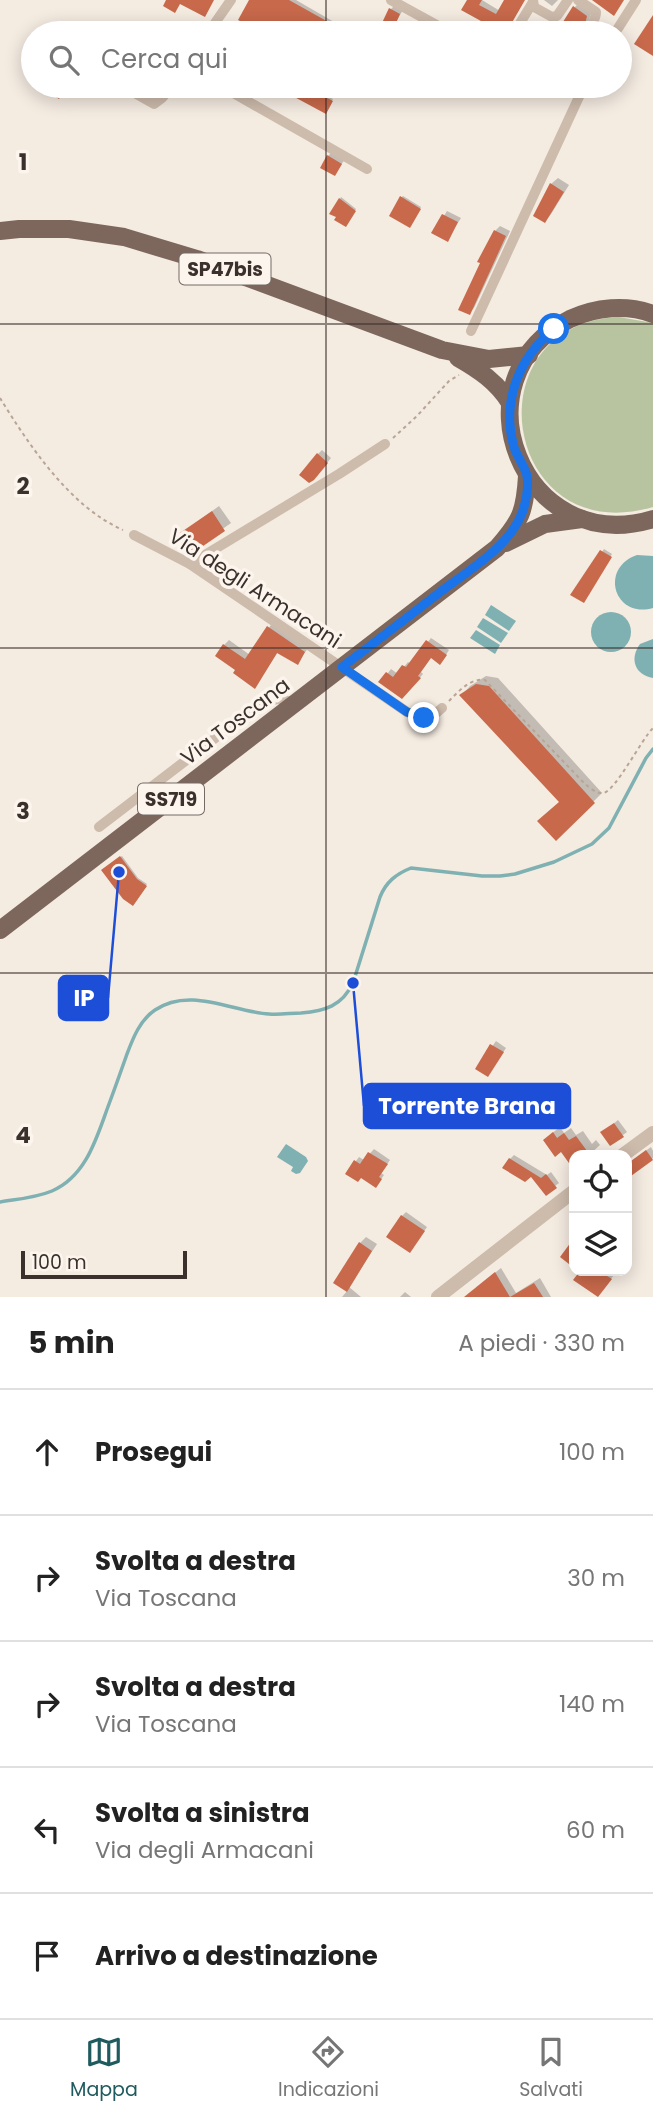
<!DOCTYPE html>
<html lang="it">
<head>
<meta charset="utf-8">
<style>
	body { margin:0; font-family:Poppins,sans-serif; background:#f6f6f6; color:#222 }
	.controls { position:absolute; right:21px; bottom:21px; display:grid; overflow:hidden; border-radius:14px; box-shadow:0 4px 18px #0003 }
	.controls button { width:63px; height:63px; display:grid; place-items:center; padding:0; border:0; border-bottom:2px solid #e0e0e0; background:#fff; color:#222; font:35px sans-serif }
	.scale { position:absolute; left:21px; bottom:18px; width:166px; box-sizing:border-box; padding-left:7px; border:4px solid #3b302b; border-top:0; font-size:19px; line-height:24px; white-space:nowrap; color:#3b302b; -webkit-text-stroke:5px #fbf5ee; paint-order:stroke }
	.stop { position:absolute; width:21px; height:21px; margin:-16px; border:5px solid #1a73e8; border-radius:50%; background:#fff }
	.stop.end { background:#1a73e8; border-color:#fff; box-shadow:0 2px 7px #0008 }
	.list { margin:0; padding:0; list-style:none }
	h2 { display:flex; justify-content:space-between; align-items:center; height:91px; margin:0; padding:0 28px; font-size:30px }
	h2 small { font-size:23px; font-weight:400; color:#767676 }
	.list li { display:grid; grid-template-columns:46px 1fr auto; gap:21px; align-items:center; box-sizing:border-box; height:126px; padding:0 28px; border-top:2px solid #e0e0e0 }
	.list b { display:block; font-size:26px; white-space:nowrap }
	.list p { margin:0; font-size:23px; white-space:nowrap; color:#767676 }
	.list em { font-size:23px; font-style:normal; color:#767676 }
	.icon { flex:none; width:38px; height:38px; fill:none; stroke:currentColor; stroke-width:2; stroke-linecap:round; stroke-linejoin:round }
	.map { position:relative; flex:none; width:653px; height:1297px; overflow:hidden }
	.search { position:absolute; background:#fff; box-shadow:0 4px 18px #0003; left:21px; right:21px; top:21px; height:77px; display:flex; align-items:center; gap:18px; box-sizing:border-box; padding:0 24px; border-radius:38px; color:#767676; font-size:26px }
	.sheet { height:721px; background:#fff }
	nav { display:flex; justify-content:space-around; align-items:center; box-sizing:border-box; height:98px; border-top:2px solid #e0e0e0; background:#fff; font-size:19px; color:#767676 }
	nav a { display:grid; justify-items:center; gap:4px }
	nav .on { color:#1f5a5e }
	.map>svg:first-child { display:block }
	.green { fill:#b8c4a0 }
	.water { fill:#7fb0b2 }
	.shadow { fill:#0003 }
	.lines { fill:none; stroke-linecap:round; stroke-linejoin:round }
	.stream { stroke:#7fb0b2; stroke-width:3.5 }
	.building { fill:#c8694b }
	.path { stroke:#b9a596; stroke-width:2; stroke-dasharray:3.5 3.5; stroke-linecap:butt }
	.minor { stroke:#cdbbac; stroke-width:10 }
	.tertiary { stroke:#cdbbac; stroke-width:14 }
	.primary { stroke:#7d675c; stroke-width:18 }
	.route { stroke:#1a73e8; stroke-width:9 }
	.grid { fill:none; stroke:#3b302b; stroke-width:2; stroke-opacity:0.55 }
	.labels { text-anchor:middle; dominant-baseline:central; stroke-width:7; stroke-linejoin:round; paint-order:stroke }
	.shield { fill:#fbf5ee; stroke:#756b66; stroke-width:2 }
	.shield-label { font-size:19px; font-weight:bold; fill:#3b302b }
	.street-label { font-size:21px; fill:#3b302b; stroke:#fbf5ee }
	.grid-label { font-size:23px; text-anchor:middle; font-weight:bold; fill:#3b302b; stroke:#fbf5ee; stroke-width:7; stroke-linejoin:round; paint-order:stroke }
	.leader { fill:none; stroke:#1d4ed8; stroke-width:2.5 }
	.callout-dot { fill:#1d4ed8; stroke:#fbf5ee; stroke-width:2.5 }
	.callout { fill:#1d4ed8; stroke:#1d4ed8; stroke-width:2.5 }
	.callout-label { font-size:23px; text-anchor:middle; font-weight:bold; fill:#fff }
</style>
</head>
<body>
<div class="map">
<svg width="653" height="1297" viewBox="0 0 653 1297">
	<rect width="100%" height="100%" fill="#f4ebe1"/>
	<path class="green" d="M619,317L653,323V507C503,551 468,324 619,317Z"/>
	<g class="water">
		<path d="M637,555L653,556V608C614,619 599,568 637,555Z"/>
		<path d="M491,605L516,621L509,631L485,615Z"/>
		<circle cx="611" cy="632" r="20"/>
		<path d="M483,618L508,633L501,643L477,627Z"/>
		<path d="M476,630L500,645L495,654L470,638Z"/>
		<path d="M653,639V678C635,675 629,659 640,644Z"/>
		<path d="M286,1144L306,1157L308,1161L300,1173L296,1174L291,1171L293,1167L277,1157Z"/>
	</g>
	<g class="shadow">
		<path d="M251,0H296L353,33H265L240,19Z"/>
		<path d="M469,0H482L500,11L506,0H524L511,23L509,33H501L491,28L492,25Z"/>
		<path d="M544,0H558L552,6Z"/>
		<path d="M580,2L592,10L586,30L583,33H561L575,7Z"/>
		<path d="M395,5L403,10L392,28L391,9Z"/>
		<path d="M277,86H308L333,99L325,112Z"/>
		<path d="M543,86H561L554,93Z"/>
		<path d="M332,152L345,159L335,174L328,156Z"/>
		<path d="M558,178L569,185L551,214L545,221L551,184Z"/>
		<path d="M403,196L421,207L411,225L401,198Z"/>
		<path d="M341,197L356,209L347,223L340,199Z"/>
		<path d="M447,211L461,218L447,240L434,232Z"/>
		<path d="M500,226L510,231L474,308L469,313L483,263L495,231Z"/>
		<path d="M322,450L331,458L318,474V454Z"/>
		<path d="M219,506L231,523L190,552L179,535Z"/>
		<path d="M604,549L612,554L585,599L573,594Z"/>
		<path d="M273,622L309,647L297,663L278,652L255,687L237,669L224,645L229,640L250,655Z"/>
		<path d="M431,638L449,650L444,658L432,656L421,672L423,674L402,697L381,682L391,669L398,674L408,662L411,664Z"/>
		<path d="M486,676L498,678L602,793L556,839L561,801L462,695L470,686Z"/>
		<path d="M122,856L138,878L147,884L133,904L104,870Z"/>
		<path d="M496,1041L506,1048L488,1075L477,1068Z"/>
		<path d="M618,1120L627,1132L623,1135L607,1129Z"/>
		<path d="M560,1127L564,1133L571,1128L576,1135L583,1131L592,1144L596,1140L600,1145L589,1155H574V1166L551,1134Z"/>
		<path d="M651,1147L653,1151V1158L632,1173L627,1164Z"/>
		<path d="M374,1149L390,1160L381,1173L384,1175L379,1182L347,1173L359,1157L364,1160Z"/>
		<path d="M514,1155L547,1175L551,1172L559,1183L555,1186L531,1175L510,1159Z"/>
		<path d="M406,1212L427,1227L413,1247L402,1216Z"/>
		<path d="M366,1237L377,1244L349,1287L361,1297H342L348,1290L336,1283L360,1243Z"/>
		<path d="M501,1268L516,1293L540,1278L551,1297H473L476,1288Z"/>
		<path d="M580,1271H610L614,1275L598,1295Z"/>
		<path d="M405,1292L411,1297H400Z"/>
	</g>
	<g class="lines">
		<path class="stream" d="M0,1202C18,1199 35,1198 52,1191C87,1176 97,1136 109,1104C115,1088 121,1071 127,1054C133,1038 140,1020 155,1010C190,986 233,1012 269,1014C280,1015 291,1013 301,1013C325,1011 342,1006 353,983L380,897C386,882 396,874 411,868L482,876H500L515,874L554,862L592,844L609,828L646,758L653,749"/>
	</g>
	<g class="building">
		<path d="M166,0H214L205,17L180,4L175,13L163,6Z"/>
		<path d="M249,0H289L348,33H262L238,20Z"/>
		<path d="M467,0H482L479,5L496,14L504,0H525L506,33H497L488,28L490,26L461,10Z"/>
		<path d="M592,0H624L614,16Z"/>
		<path d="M573,6L587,16L583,33H559L563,27L561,25Z"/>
		<path d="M389,8L400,14L393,30L381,25Z"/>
		<path d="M653,15V56L634,44Z"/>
		<path d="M38,86H67L59,99Z"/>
		<path d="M274,86H304L333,101L326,114Z"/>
		<path d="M327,155L342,164L335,176L320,168Z"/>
		<path d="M550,183L564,192L545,223L533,216Z"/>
		<path d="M400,196L421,209L410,228L389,216Z"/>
		<path d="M339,198L356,211L346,227L334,220L336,217L329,214Z"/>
		<path d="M442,214L458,222L448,242L431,233Z"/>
		<path d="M494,230L506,236L470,315L458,310L480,263L477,262Z"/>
		<path d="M317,453L328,463L314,480L309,483L299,475Z"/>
		<path d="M212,511L225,531L190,555L177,535Z"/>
		<path d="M600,550L612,557L584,603L570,595Z"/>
		<path d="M267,626L305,652L298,665L277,653L255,689L233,673L235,670L215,656L223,644L245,659Z"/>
		<path d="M426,640L447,655L440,665L431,658L418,676L421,678L402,699L378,682L386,672L393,677L402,665L406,667Z"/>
		<path d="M476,684L489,686L595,803L556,841L537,821L559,802L459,695Z"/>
		<path d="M120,856L137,879L147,886L133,906L123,899L101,870Z"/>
		<path d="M490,1044L504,1052L488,1077L475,1069Z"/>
		<path d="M614,1123L624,1137L610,1146L600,1132Z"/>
		<path d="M553,1132L557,1138L564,1133L569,1140L576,1136L590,1155H574V1170L561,1152L555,1157L543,1140Z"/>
		<path d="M646,1150L653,1160L631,1176L627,1169V1164Z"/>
		<path d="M368,1152L388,1164L379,1177L382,1179L376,1188L361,1178L358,1182L345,1174L354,1160L360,1164Z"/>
		<path d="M509,1158L541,1178L546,1174L557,1188L546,1196L531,1177L525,1182L502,1168Z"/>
		<path d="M401,1215L425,1231L410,1253L386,1237Z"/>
		<path d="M574,1238V1268L560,1257Z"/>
		<path d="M359,1242L372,1251L347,1292L333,1283Z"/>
		<path d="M580,1271H611L607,1276L612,1279L598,1297L573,1280Z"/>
		<path d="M495,1272L510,1297H464Z"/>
		<path d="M534,1283L543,1297H510Z"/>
	</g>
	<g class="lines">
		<g class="path">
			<path d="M0,398C29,445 70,507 123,530"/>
			<path d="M393,438L417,416L449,381L459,375"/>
			<path d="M449,701C459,691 470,678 485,680L584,783C589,787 596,794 603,793C615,792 641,740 653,728"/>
		</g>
		<g class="minor">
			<path d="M391,0L451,33"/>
			<path d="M533,0L534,7L552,17L557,16L568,0"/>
			<path d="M578,0L596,12C596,20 590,25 591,33"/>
			<path d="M208,33L231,0"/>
			<path d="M514,33L533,2"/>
			<path d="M615,33L636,0"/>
			<path d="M122,86L154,104L162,98L172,86"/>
			<path d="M221,86L367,169"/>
			<path d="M471,331L584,86"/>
			<path d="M134,535L190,564L407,712C422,718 430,720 442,708"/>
			<path d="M190,564L339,474L385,444"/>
			<path d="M99,827L261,703L278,699L297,703"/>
		</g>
		<g class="tertiary">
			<path d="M623,1155L653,1133"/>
			<path d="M438,1297L574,1191"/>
		</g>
		<g class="primary">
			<path d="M0,231L19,229H69L124,237L197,259L442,350L489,359L529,355"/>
			<path d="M653,314C626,304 596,307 570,319C452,378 522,559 653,519"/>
			<path d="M458,358C479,370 497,382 510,403"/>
			<path d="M506,543L545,524L582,519"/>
			<path d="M0,930L497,548C521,521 525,511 527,476"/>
		</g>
	</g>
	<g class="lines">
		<path class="route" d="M424,718L407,712L342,667C373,644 404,620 435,596C464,573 509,548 522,513C526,503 529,486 527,476C525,466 517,457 514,447C501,401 519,358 554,329"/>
	</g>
	<path class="grid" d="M326,0V33M326,86V1297M0,324H653M0,648H653M0,973H653"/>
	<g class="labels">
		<g class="shield">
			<rect x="179.5" y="253.5" width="91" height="31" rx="5"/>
			<rect x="138" y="783.5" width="66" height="31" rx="5"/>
		</g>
		<g class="shield-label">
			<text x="225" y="269">SP47bis</text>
			<text x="171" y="799">SS719</text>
		</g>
		<g class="street-label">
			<text transform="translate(255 588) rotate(33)">Via degli Armacani</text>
			<text transform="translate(235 721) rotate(-37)">Via Toscana</text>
		</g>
	</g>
	<g class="grid-label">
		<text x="23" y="170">1</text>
		<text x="23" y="494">2</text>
		<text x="23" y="819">3</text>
		<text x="23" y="1143">4</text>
	</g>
	<path class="leader" d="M119 872L108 998M353 983L364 1106"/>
	<g class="callout-dot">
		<circle cx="119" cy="872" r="7"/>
		<circle cx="353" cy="983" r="7"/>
	</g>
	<g class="callout">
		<rect x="59" y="976" width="49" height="44" rx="7"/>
		<rect x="364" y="1084" width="206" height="44" rx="7"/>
	</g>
	<g class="callout-label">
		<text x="84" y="1006">IP</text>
		<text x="467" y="1114">Torrente Brana</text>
	</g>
</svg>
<div class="controls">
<button><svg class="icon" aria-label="locate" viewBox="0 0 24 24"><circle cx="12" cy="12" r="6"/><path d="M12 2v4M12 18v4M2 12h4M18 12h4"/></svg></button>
<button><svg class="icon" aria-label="layers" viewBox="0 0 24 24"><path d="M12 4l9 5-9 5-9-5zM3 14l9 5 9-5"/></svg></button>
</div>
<div class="scale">100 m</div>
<div class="stop" style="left:554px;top:329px"></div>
<div class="stop end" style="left:424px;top:718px"></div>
<div class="search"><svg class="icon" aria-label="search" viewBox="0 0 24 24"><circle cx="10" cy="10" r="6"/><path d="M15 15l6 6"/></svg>Cerca qui</div>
</div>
<section class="sheet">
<h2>5 min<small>A piedi · 330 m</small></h2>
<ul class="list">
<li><svg class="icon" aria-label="ahead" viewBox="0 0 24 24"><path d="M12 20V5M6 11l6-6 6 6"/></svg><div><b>Prosegui</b></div><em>100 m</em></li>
<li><svg class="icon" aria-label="right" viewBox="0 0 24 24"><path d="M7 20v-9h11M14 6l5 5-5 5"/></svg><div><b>Svolta a destra</b><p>Via Toscana</p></div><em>30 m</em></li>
<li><svg class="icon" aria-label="right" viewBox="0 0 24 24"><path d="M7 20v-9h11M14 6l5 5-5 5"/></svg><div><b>Svolta a destra</b><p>Via Toscana</p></div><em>140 m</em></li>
<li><svg class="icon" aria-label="left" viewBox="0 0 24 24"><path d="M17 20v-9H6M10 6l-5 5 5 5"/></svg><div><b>Svolta a sinistra</b><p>Via degli Armacani</p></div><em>60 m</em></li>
<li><svg class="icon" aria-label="arrive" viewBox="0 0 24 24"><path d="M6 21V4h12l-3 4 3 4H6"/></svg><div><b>Arrivo a destinazione</b></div></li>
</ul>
</section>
<nav>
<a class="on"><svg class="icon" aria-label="map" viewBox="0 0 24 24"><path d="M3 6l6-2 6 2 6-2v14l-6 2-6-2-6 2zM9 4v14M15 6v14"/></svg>Mappa</a>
<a><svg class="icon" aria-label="directions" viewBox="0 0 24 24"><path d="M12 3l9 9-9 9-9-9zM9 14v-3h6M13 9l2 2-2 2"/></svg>Indicazioni</a>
<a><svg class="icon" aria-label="saved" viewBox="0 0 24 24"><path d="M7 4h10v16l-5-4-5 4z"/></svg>Salvati</a>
</nav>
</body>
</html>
